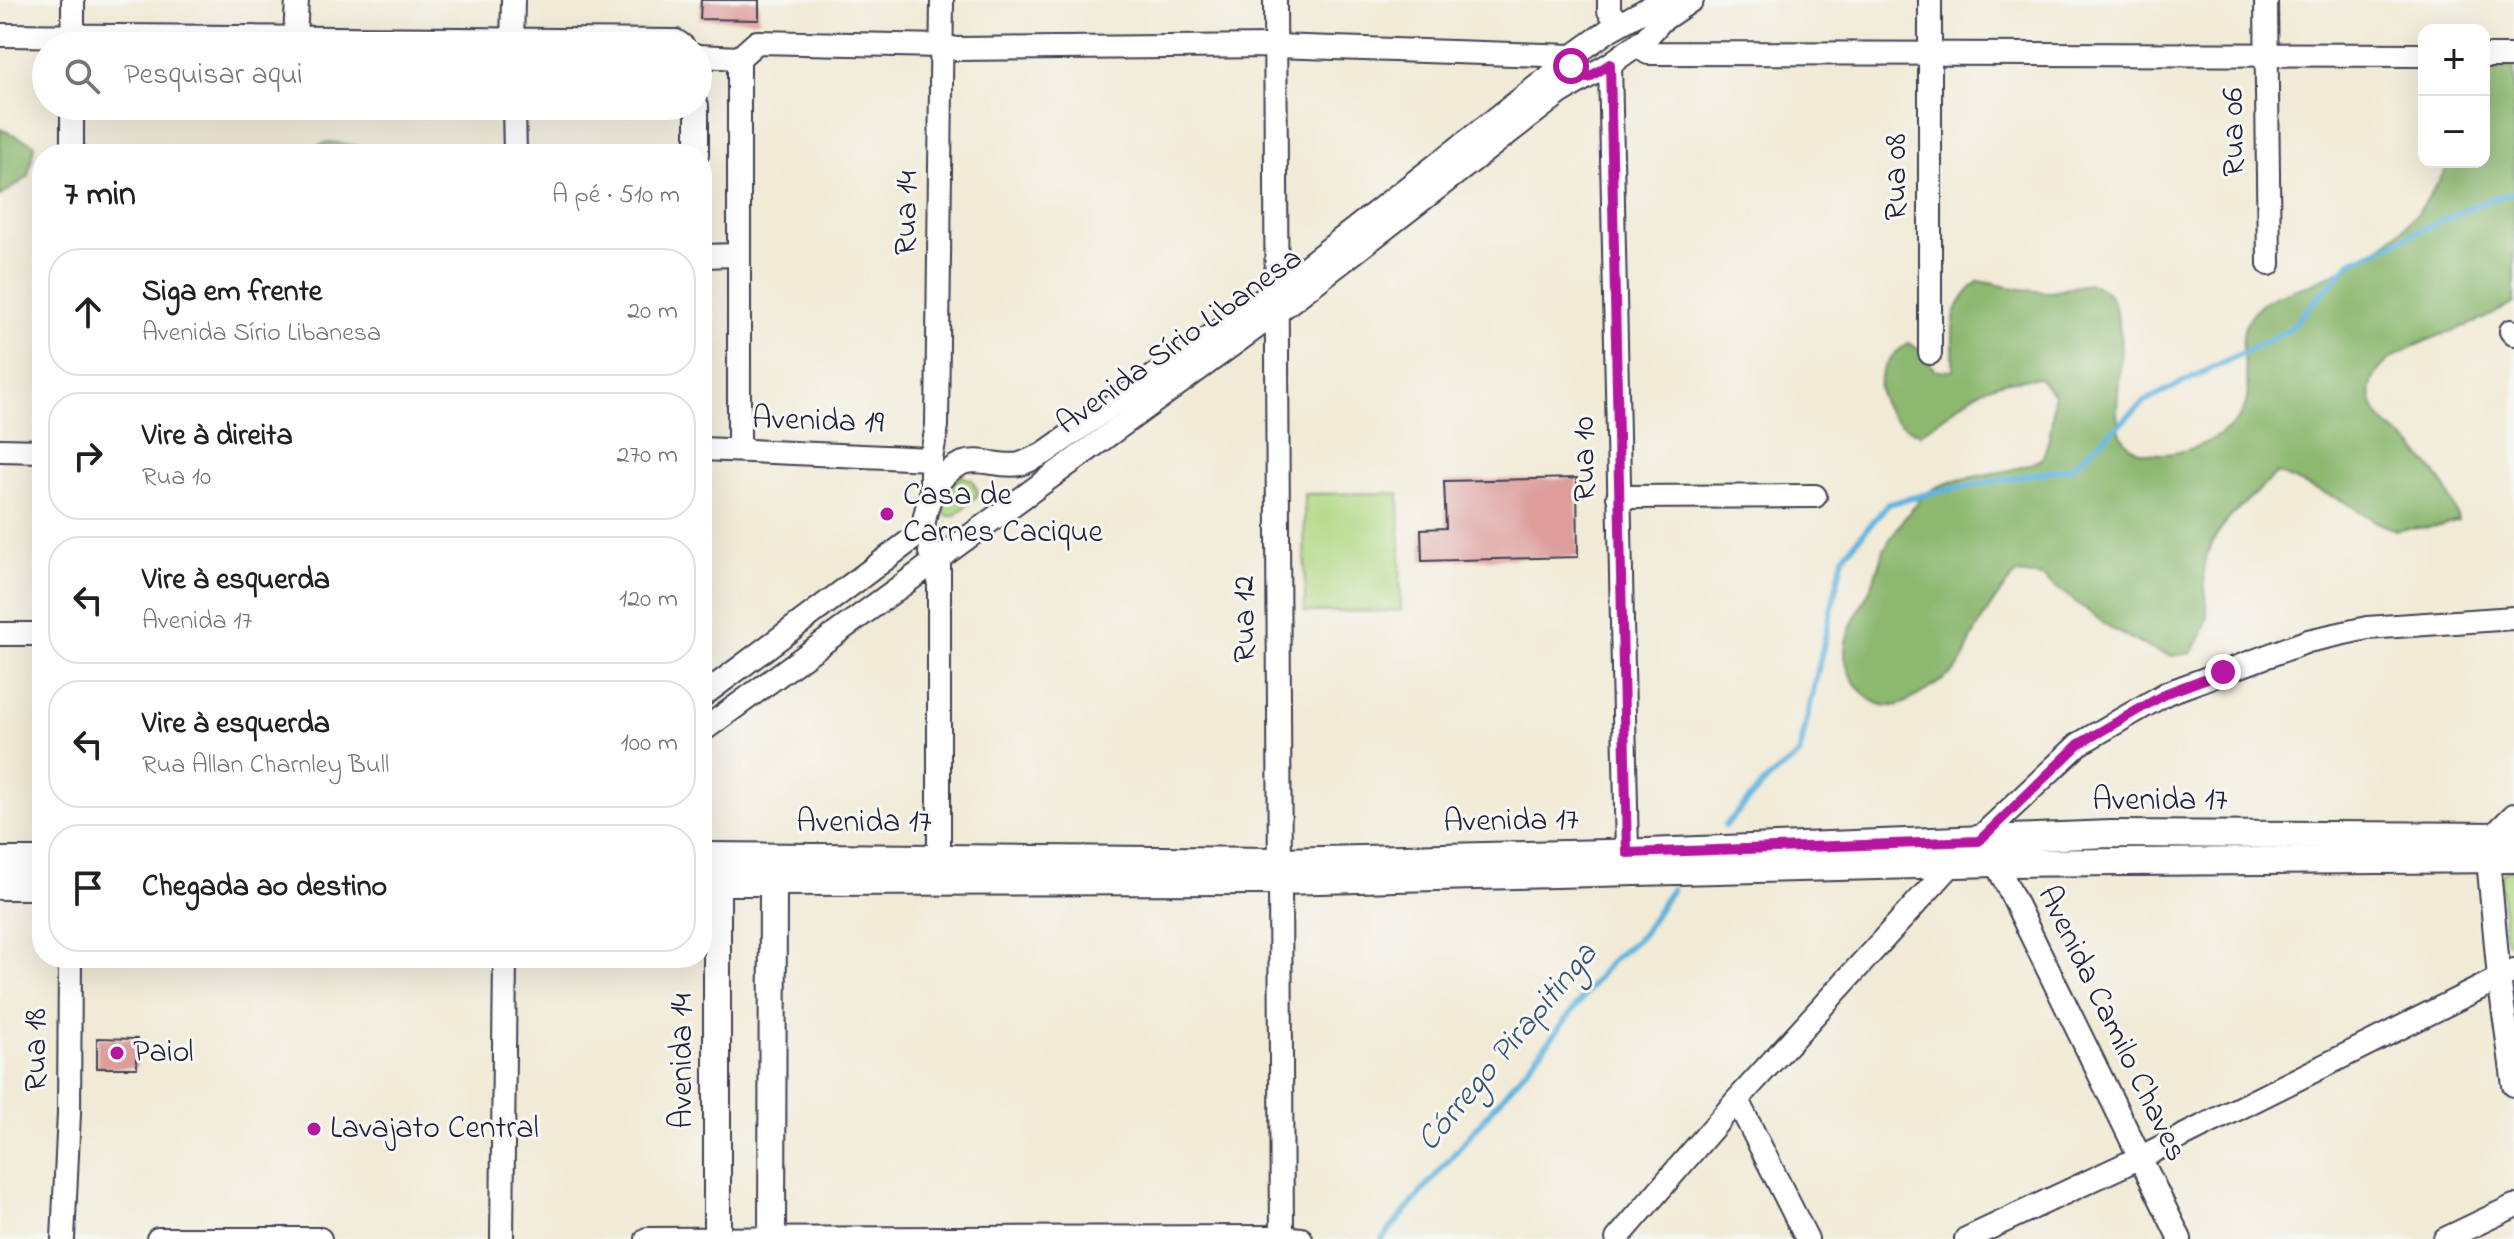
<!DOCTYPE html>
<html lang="pt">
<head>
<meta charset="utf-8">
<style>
	body { margin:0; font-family:"Indie Flower",sans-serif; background:#f2f2f2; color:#202124 }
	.controls { position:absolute; right:24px; top:24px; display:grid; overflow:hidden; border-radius:16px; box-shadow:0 8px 32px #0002 }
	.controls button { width:72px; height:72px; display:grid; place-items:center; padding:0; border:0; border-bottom:2px solid #e0e0e0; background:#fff; color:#202124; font:40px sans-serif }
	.stop { position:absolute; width:24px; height:24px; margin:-18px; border:6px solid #b5179e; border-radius:50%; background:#fff }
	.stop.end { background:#b5179e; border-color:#fff; box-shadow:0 2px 8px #0008 }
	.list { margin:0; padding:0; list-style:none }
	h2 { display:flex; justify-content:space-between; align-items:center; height:104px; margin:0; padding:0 32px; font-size:34px }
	h2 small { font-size:26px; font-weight:400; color:#757577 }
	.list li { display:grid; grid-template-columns:52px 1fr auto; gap:24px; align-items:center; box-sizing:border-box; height:128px; margin:0 16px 16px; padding:0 16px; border:2px solid #e0e0e0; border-radius:32px }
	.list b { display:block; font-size:30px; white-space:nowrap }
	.list p { margin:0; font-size:26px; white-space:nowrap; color:#757577 }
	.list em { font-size:26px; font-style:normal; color:#757577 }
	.icon { flex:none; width:44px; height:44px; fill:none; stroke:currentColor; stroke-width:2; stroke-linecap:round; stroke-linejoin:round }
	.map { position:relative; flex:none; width:2514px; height:1239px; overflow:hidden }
	.search { position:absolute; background:#fff; box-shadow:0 8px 32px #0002; left:32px; top:32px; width:680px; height:88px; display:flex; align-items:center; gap:20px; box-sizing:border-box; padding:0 28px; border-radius:44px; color:#757577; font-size:30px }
	.panel { position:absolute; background:#fff; box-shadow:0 8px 32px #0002; left:32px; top:144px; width:680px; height:824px; border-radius:32px }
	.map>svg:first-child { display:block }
	.green { fill:#b0d781; stroke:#697c5e; stroke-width:2 }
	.forest { fill:#8cb86f; stroke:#576d55; stroke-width:2 }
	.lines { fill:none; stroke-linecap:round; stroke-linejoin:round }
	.stream { stroke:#61b4dd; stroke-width:6 }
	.building { fill:#dc9d9b }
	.minor-casing { stroke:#414052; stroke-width:26 }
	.major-casing { stroke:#414052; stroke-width:30 }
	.minor { stroke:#fff; stroke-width:22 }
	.major { stroke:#fff; stroke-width:26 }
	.route { stroke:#b5179e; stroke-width:10 }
	.poi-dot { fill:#b5179e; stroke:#f6f6f2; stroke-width:3 }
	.labels { text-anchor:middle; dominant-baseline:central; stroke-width:6; stroke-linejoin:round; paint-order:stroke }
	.street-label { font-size:32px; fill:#22223b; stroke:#f6f6f2 }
	.poi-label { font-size:32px; fill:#22223b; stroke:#f6f6f2; text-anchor:start }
	.water-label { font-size:34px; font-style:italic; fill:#385574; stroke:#f6f6f2 }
</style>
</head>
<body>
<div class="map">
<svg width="2514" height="1239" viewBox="0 0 2514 1239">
	<rect width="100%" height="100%" fill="#f6f6f2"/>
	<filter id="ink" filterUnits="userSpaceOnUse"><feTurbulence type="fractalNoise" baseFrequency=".0125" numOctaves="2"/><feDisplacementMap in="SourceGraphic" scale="16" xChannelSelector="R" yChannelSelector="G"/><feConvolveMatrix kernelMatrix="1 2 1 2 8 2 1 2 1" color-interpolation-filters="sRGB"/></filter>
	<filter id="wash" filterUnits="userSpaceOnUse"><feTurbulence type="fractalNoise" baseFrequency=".006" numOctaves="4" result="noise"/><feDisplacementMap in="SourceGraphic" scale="32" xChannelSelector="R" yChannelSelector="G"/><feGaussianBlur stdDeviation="1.8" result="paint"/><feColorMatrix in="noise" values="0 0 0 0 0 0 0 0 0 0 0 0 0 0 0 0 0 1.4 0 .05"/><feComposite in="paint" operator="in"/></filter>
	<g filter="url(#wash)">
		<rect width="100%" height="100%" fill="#f1ead6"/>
		<g class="green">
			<path d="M961,476L972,480L979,494L954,516H948L936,508L941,491Z"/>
			<path d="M1399,493L1401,611L1305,612L1304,494Z"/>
			<path d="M2514,869V947L2507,942L2505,936L2501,882L2503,873Z"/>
		</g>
		<g class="forest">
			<path d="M2504,67H2514V303C2502,309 2489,317 2476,322C2449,333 2422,340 2397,355C2372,370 2360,395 2382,420C2391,431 2405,437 2414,448C2435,472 2450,488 2458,520L2441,526L2396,530L2377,522L2343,501L2277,473C2253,497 2221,518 2208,552C2194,591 2224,608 2191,653L2171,656L2151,649L2112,629L2042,577L2017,574C1999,591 1984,615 1972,638C1966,651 1964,665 1951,674C1942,681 1909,702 1899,705C1871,713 1845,678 1845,653C1845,626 1865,604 1874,580C1878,569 1880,556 1886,546C1893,533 1916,501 1927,493C1955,473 2007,477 2042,459C2051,437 2053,417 2054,394L2039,378C1978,379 1966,403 1920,434C1872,414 1865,373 1908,343L1924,352L1934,370L1953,371C1955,331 1944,310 1979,281C2002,285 2027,292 2050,292C2068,291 2086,278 2103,289C2111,294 2115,307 2117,315C2121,330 2121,348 2120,363C2119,403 2102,456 2162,454C2185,454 2215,441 2233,425C2269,392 2224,347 2253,312C2268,295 2293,292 2313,283C2353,265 2394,244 2421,208C2432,193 2441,177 2451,162H2484V83L2488,76Z"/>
			<path d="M0,129L35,144L28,177L0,196Z"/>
			<path d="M329,142L358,146L364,154H292Z"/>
		</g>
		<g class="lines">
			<g class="stream">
				<path d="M1725,826L1767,780L1799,755L1843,557L1888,504L1935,492L2071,468L2145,401L2287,331L2351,262L2488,200L2514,193"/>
				<path d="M1382,1239L1543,1049L1610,962L1642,935L1672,889"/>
			</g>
		</g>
		<g id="blocks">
			<g class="building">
				<path d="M701,0H759V20L700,19Z"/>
				<path d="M1577,478L1578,557L1422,561L1421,529L1446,528L1444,481Z"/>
				<path d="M97,1038L137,1039V1068H97Z"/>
			</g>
		</g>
	</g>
	<g filter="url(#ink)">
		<use href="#blocks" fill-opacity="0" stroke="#414052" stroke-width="2"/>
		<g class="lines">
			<g class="minor-casing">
				<g id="minor">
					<path d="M1275,0L1282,1237"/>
					<path d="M1609,0V11L1619,23"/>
					<path d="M2266,0L2269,264"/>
					<path d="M0,35L676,41L683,46"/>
					<path d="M295,38L297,0"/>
					<path d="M1637,45L1648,53L2424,55"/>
					<path d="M73,46V0"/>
					<path d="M512,46L513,0"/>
					<path d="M698,56L739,58L757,42L942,46L957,49L1275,46L1573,56L1571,61"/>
					<path d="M2484,56H2514"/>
					<path d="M1610,64L1627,853"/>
					<path d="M514,106L515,154"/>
					<path d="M72,154V106"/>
					<path d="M697,154V106"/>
					<path d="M702,256L737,255"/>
					<path d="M2511,331L2514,334"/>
					<path d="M1930,353V0"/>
					<path d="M702,449L931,459"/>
					<path d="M0,450L42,451"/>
					<path d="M739,450V58"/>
					<path d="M931,492V459L937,426L942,0"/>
					<path d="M1618,497L1815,496"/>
					<path d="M930,552L939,557V858"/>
					<path d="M0,634H42"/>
					<path d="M702,696L923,531C925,505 935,474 963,463C980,457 1001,468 1020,464C1027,462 1036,457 1043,454L1275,291L1549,77L1563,63L1609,30L1663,0"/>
					<path d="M702,731L1276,313L1560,93L1610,64L1645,39L1661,21L1692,0"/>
					<path d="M2514,815L2492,837L2488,859L2499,978L2514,1085"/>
					<path d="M1987,851L1996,863L2180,1239"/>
					<path d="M1737,1100L1807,1239"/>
					<path d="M63,1239L69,1113L70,958"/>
					<path d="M158,1239H320"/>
					<path d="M502,1239L505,958"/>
					<path d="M647,1239L1282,1237L1301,1239"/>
					<path d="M1617,1239L1737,1100L1952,864L2079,744L2167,693L2308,641L2367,628L2514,618"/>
					<path d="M1966,1239L2141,1157L2514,971"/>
					<path d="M2445,1239L2514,1206"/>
				</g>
			</g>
			<g class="major-casing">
				<g id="major">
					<path d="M702,856L1280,861L1647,852L2111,834L2514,836"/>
					<path d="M0,861H42"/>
					<path d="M702,882L1280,881L1996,863L2514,859"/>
					<path d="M0,886H42"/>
					<path d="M717,1239V882"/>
					<path d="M772,1239L773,883"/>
				</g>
			</g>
			<use href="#minor" class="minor"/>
			<use href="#major" class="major"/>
		</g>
	</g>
	<g class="lines" filter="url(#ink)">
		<path class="route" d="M1571,66L1577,76L1588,78L1610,64L1627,853L1979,841L2079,744L2167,693L2223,672"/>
	</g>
	<g class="poi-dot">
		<circle cx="887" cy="514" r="8"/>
		<circle cx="117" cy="1053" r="8"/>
		<circle cx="314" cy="1129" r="8"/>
	</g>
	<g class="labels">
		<g class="street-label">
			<text transform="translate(2235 132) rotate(-91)">Rua 06</text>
			<text transform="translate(1897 177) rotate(-90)">Rua 08</text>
			<text transform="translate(908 213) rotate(-89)">Rua 14</text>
			<text transform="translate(1180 342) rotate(-36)">Avenida Sírio Libanesa</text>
			<text transform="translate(818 422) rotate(2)">Avenida 19</text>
			<text transform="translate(1586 459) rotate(-91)">Rua 10</text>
			<text transform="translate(1246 619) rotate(-91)">Rua 12</text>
			<text x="2160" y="801">Avenida 17</text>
			<text transform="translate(1511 822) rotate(-1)">Avenida 17</text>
			<text x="864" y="823">Avenida 17</text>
			<text transform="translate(2111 1024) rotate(64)">Avenida Camilo Chaves</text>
			<text transform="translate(37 1050) rotate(-90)">Rua 18</text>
			<text transform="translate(683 1061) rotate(-90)">Avenida 14</text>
		</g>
		<g class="poi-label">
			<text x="903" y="496">Casa de<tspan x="903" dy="37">Carnes Cacique</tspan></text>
			<text x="133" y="1053">Paiol</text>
			<text x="330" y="1129">Lavajato Central</text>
		</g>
		<g class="water-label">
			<text transform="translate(1508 1048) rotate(-50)">Córrego Pirapitinga</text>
		</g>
	</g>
</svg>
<div class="controls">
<button>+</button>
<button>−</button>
</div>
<div class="stop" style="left:1571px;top:66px"></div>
<div class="stop end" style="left:2223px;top:672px"></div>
<div class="search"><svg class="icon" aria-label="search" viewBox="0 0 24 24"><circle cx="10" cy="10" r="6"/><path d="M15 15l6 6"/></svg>Pesquisar aqui</div>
<section class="panel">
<h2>7 min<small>A pé · 510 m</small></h2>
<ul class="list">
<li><svg class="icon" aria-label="ahead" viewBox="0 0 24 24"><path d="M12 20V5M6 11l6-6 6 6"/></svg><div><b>Siga em frente</b><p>Avenida Sírio Libanesa</p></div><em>20 m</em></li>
<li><svg class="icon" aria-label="right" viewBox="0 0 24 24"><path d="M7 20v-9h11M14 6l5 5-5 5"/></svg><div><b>Vire à direita</b><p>Rua 10</p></div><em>270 m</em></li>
<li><svg class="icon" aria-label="left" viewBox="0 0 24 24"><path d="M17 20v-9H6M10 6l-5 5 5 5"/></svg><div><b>Vire à esquerda</b><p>Avenida 17</p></div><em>120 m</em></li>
<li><svg class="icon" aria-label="left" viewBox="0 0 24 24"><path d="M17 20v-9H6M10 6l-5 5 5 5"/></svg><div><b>Vire à esquerda</b><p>Rua Allan Charnley Bull</p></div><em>100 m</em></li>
<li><svg class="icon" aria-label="arrive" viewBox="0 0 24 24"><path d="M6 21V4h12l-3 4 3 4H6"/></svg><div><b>Chegada ao destino</b></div></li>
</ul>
</section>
</div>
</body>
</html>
